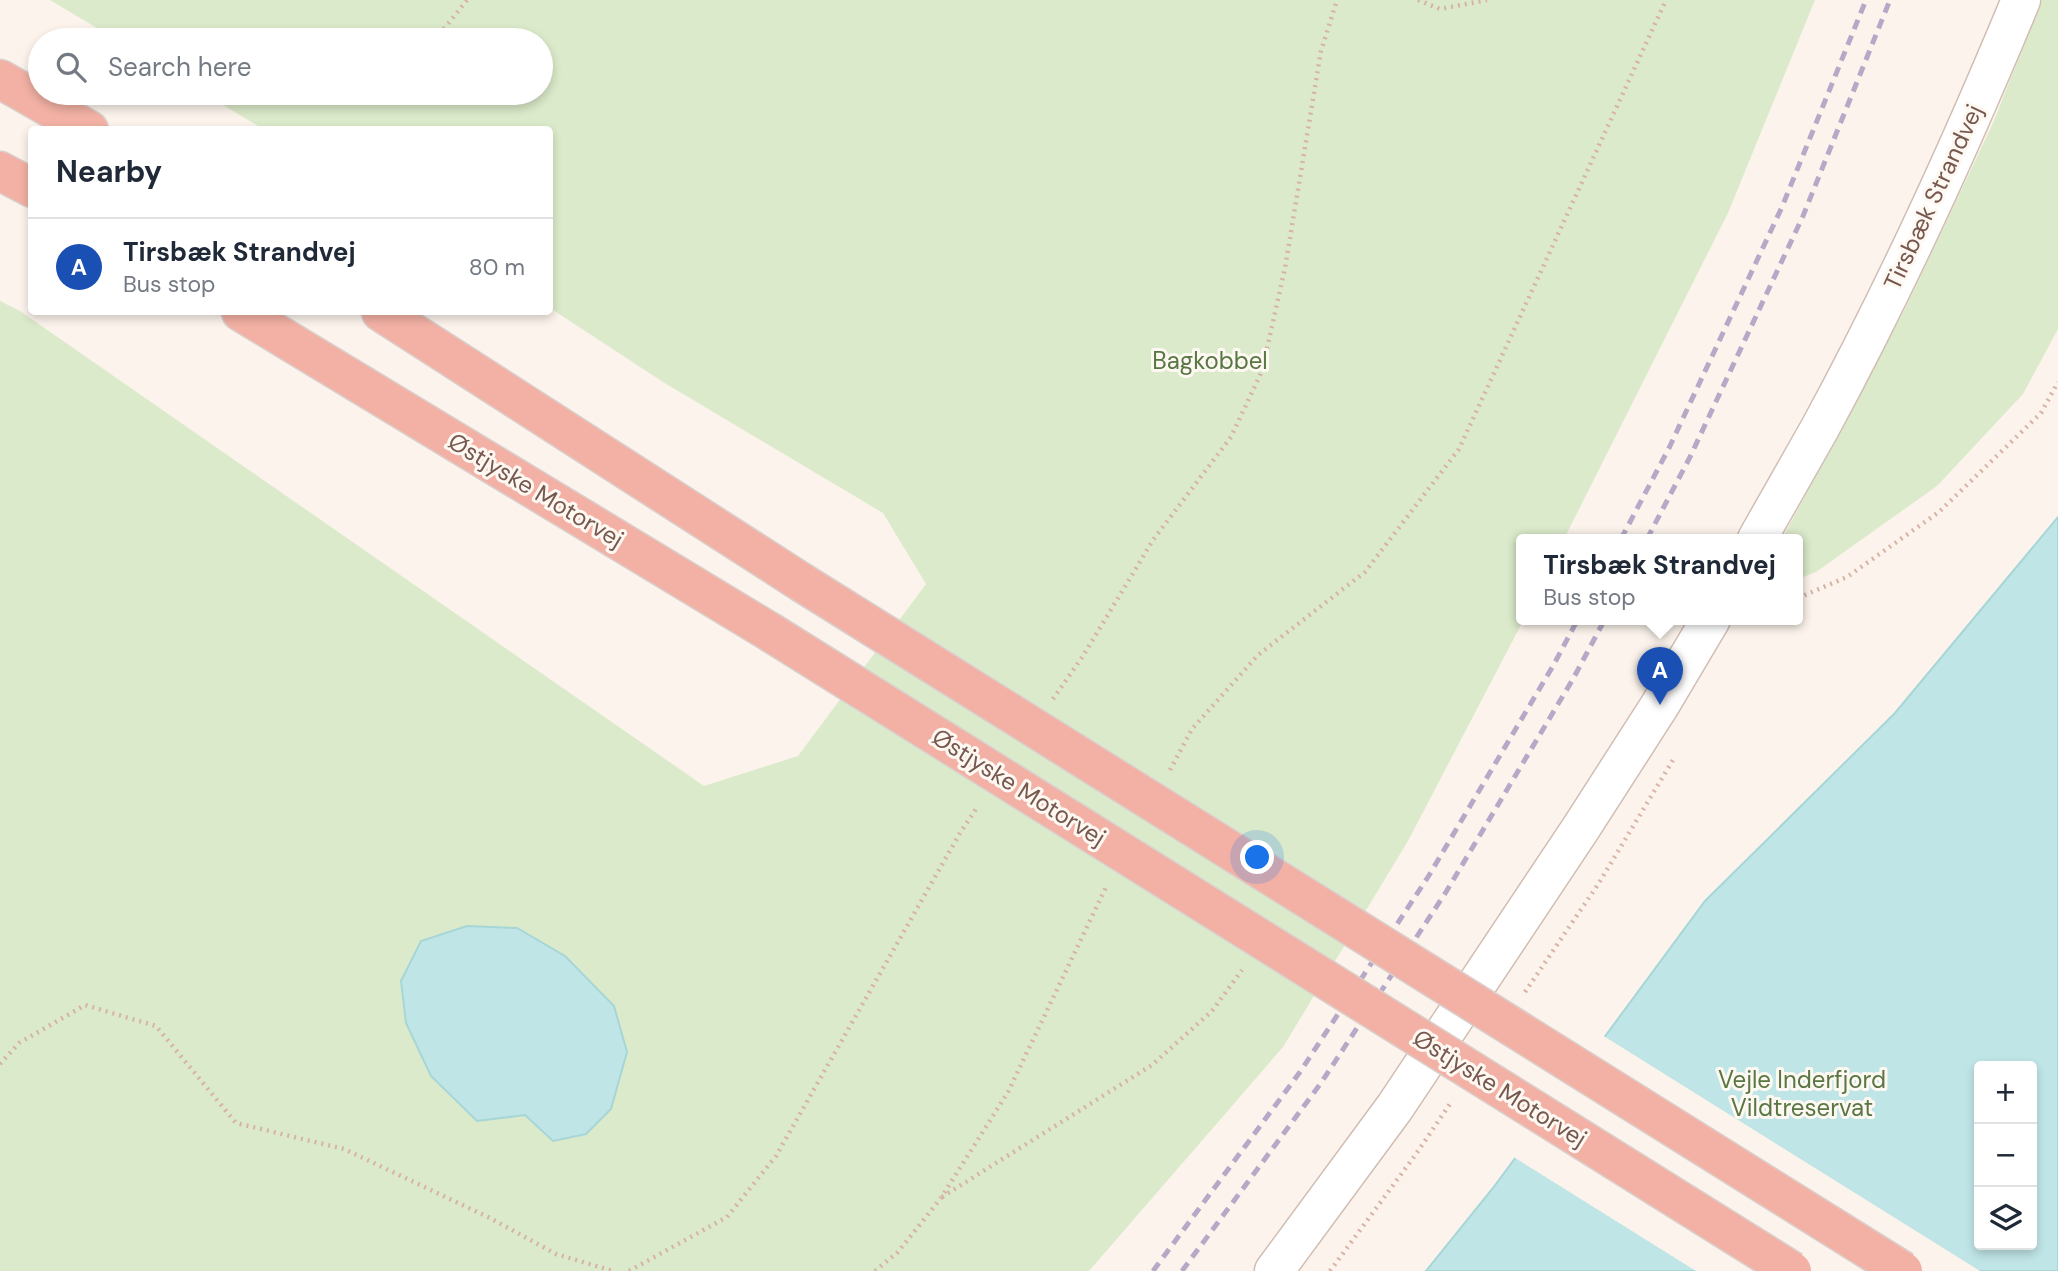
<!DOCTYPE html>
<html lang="en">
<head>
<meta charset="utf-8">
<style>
	body { margin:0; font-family:"DM Sans",sans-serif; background:#f6f6f7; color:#1f2937 }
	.controls { position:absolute; right:21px; bottom:21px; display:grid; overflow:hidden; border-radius:7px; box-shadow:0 4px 10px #0003 }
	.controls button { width:63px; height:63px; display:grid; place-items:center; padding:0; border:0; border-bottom:2px solid #e0e1e3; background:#fff; color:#1f2937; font:35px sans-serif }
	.you { position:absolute; left:1258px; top:858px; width:24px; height:24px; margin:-18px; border:5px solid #fff; border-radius:50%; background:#1a73e8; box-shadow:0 0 0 10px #1a73e833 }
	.badge { display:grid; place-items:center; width:46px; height:46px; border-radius:50%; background:#7c3aed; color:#fff; font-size:23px; font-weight:700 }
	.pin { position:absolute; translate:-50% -58px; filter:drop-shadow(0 2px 4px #0008) }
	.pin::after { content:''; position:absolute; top:37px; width:24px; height:21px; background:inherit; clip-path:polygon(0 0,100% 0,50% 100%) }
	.popup { position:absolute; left:1516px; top:534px; width:287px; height:91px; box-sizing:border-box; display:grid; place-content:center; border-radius:7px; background:#fff; filter:drop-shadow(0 2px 5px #0005); font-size:23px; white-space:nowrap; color:#747a83 }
	.popup b { font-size:26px; color:#1f2937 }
	.popup::after { content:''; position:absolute; left:50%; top:100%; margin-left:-14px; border:14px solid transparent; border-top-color:#fff }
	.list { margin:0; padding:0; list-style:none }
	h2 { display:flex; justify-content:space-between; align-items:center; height:91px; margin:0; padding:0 28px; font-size:30px }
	h2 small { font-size:23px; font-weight:400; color:#747a83 }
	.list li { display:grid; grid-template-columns:46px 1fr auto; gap:21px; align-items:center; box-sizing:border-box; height:98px; padding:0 28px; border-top:2px solid #e0e1e3 }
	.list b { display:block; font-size:26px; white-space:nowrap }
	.list p { margin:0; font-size:23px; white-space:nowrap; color:#747a83 }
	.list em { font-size:23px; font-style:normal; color:#747a83 }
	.icon { flex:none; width:38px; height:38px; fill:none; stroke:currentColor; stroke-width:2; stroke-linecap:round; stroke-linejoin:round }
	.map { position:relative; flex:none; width:2058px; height:1271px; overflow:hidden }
	.search { position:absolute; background:#fff; box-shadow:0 4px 10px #0003; left:28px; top:28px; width:525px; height:77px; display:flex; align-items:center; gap:18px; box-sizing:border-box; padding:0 24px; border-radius:38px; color:#747a83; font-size:26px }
	.panel { position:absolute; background:#fff; box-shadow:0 4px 10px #0003; left:28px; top:126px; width:525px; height:189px; border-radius:7px }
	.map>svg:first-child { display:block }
	.green { fill:#dbeaca }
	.water { fill:#c0e5e6; stroke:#a6d6d7; stroke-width:2; fill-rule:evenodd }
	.pier { fill:#fcf4ec }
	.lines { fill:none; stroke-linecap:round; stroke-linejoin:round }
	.minor-casing { stroke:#d1bdb3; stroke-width:41 }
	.highway-casing { stroke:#d9d0cd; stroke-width:41 }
	.path { stroke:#d7b3a6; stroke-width:4.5; stroke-dasharray:2 5; stroke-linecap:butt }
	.minor { stroke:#fff; stroke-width:38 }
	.highway { stroke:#f3b1a5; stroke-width:38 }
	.rail { stroke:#b5a9c7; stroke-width:5; stroke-dasharray:10 7; stroke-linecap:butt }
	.highway-bridge-casing { stroke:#d9d0cd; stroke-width:41; stroke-linecap:butt }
	.highway-bridge { stroke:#f3b1a5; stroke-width:38 }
	.labels { text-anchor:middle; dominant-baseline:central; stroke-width:6; stroke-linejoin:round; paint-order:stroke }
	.street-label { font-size:24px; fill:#77584e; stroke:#fef8f2 }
	.park-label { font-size:24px; fill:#587743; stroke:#fef8f2 }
</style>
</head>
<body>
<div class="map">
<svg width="2058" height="1271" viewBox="0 0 2058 1271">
	<rect width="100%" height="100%" fill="#fcf4ec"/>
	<g class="green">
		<path d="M50,0H1815L1728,213L1564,539H1522V619H1524L1408,841L1283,1047L1089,1271H0V301L20,311L704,786L798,756L926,584L883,513L663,382L550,308V130L263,129L203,93H541V40H117Z"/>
		<path d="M2042,0H2058V329L2023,394L1937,486L1816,572L1798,579V539H1782L1905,309L1993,123Z"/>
	</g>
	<g class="water">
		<path d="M2058,517V1271H1426L1493,1188L1705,901L1895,713ZM1979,1066H2032V1245H1979Z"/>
		<path d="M467,926L517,928L565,956L614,1006L627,1052L611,1109L586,1134L553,1141L525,1115L477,1121L431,1076L406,1023L401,981L421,941Z"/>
	</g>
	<path class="pier" d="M1602,1035L1980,1271H1696L1512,1156Z"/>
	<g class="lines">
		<g class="minor-casing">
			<g id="minor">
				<path d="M1757,539C1778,502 1799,465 1820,428C1895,290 1961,145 2021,0"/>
				<path d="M1274,1271L1395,1107L1581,828L1660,705L1711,619"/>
			</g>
		</g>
		<g class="highway-casing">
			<g id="highway">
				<path d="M0,79L89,130"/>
				<path d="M0,171L32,188"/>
				<path d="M241,312L770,632"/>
				<path d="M381,312L801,582"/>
			</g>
		</g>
		<g class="path">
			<path d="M1418,0L1440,9L1487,0"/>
			<path d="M435,40L467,0"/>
			<path d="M1798,598L1847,577L1939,512L2041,413L2058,382"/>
			<path d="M1053,699L1083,656L1153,540L1231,437L1262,371L1285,268L1321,51L1337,0"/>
			<path d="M1170,770L1192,729L1258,655L1365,572L1459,449L1666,0"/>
			<path d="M1525,992L1599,883L1673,760"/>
			<path d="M0,1064L19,1043L85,1005L156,1026L236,1123L344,1149L490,1218L556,1254L613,1271"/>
			<path d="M942,1197L1152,1065L1212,1011L1242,970"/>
			<path d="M629,1271L727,1217L776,1156L960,833L978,806"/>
			<path d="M875,1271L898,1252L941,1198L1008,1092L1107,885"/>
			<path d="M1330,1271L1416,1154L1452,1101"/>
		</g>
		<use href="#minor" class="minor"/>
		<use href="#highway" class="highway"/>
		<g class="rail">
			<path d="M1621,539L1669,448L1782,207L1866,0"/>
			<path d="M1647,539L1690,457L1803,216L1890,0"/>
			<path d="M1153,1271L1300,1072L1428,877L1553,666L1578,619"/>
			<path d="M1182,1271L1321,1083L1446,892L1573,679L1605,619"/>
		</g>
		<g class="highway-bridge-casing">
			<g id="highway-bridge">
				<path d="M801,582L1903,1271"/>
				<path d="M770,632L1792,1271"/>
			</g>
		</g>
		<use href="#highway-bridge" class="highway-bridge"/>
	</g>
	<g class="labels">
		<g class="street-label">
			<text transform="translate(1933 197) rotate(-65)">Tirsbæk Strandvej</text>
			<text transform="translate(536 490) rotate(31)">Østjyske Motorvej</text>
			<text transform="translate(1019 787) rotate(32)">Østjyske Motorvej</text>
			<text transform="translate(1500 1088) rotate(32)">Østjyske Motorvej</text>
		</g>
		<g class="park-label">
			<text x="1210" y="360">Bagkobbel</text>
			<text x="1802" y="1079">Vejle Inderfjord<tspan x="1802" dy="28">Vildtreservat</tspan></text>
		</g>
	</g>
</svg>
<div class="controls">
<button>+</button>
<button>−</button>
<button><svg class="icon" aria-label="layers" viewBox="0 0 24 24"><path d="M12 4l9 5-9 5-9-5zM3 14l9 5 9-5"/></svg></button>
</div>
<div class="you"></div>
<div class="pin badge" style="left:1660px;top:705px;background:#1a4fb4">A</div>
<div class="popup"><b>Tirsbæk Strandvej</b>Bus stop</div>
<div class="search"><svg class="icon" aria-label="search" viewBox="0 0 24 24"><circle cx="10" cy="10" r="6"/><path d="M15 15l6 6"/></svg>Search here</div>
<section class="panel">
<h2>Nearby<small></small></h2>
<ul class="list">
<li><span class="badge" style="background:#1a4fb4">A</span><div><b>Tirsbæk Strandvej</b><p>Bus stop</p></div><em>80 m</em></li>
</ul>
</section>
</div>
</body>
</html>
